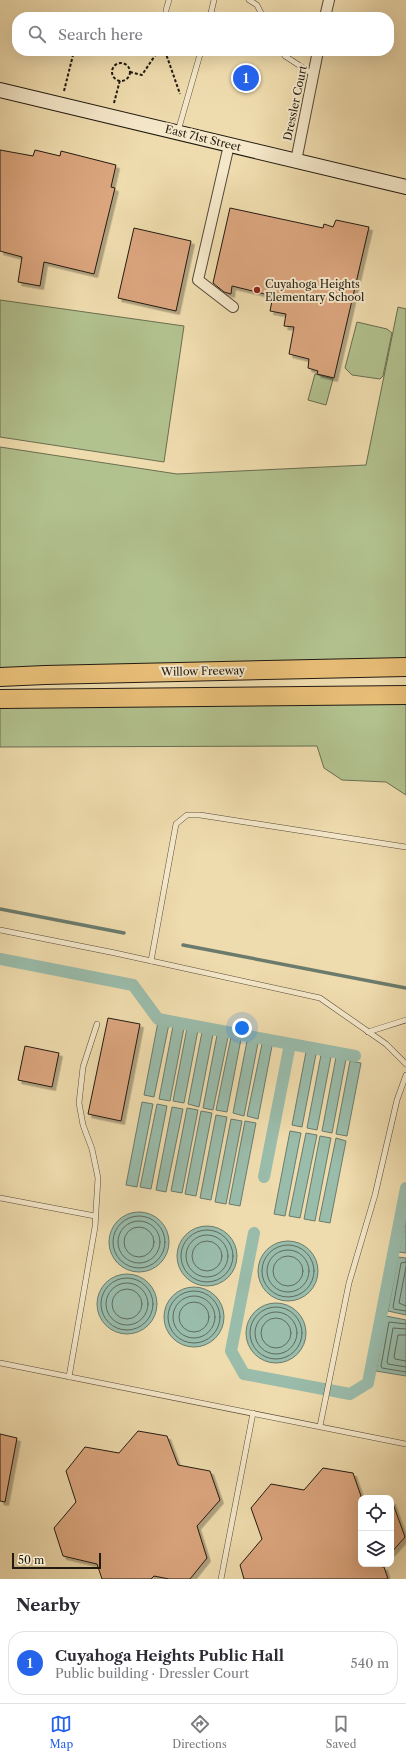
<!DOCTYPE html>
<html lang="en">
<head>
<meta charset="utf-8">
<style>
	body { margin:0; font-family:"Libre Caslon Text",serif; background:#f7f7f7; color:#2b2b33 }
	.controls { position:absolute; right:12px; bottom:12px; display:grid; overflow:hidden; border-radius:8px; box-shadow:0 4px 16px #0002 }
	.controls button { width:36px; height:36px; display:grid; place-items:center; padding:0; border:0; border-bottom:1px solid #e1e1e2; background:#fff; color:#2b2b33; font:20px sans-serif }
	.scale { position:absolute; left:12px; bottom:10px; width:89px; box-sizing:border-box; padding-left:4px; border:2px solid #211a11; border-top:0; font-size:11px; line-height:14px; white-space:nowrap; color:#211a11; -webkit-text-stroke:3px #f5e8ca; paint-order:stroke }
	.you { position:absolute; left:242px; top:1028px; width:14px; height:14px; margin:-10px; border:3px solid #fff; border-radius:50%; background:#1a73e8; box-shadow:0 0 0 6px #1a73e833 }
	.badge { display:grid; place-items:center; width:26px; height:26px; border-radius:50%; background:#2563eb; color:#fff; font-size:13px; font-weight:700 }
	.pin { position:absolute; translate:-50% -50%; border:2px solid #fff; box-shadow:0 1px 4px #0006 }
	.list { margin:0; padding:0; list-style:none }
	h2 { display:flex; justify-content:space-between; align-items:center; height:52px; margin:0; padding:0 16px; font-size:17px }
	h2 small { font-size:13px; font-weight:400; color:#7c7c81 }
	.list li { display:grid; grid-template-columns:26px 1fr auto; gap:12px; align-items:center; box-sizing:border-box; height:64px; margin:0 8px 8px; padding:0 8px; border:1px solid #e1e1e2; border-radius:16px }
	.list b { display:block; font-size:15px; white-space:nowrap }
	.list p { margin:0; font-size:13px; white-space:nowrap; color:#7c7c81 }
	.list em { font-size:13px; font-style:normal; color:#7c7c81 }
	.icon { flex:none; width:22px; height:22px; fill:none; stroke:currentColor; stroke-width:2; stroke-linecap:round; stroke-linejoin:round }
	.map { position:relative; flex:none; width:406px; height:1579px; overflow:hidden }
	.search { position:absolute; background:#fff; box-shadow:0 4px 16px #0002; left:12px; right:12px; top:12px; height:44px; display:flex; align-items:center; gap:10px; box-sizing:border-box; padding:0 14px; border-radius:16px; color:#7c7c81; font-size:15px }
	.sheet { height:124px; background:#fff }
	nav { display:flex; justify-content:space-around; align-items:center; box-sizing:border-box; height:56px; border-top:1px solid #e1e1e2; background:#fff; font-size:11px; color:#7c7c81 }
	nav a { display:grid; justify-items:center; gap:2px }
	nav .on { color:#2563eb }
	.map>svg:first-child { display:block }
	.green { fill:#b2c28f; stroke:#6a6e50 }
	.water { fill:#9abcab; stroke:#6a7b6d }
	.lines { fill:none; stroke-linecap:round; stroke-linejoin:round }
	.shore { stroke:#5e6b5e; stroke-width:1 }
	.stream { stroke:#6a7b6d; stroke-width:3.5 }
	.canal { stroke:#9abcab; stroke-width:12 }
	.building { fill:#dca67f; stroke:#211a11; filter:url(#shadow) }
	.lane-casing { stroke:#544a38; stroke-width:6 }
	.street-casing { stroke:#544a38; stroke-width:12 }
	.secondary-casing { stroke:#211a11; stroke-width:16 }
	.highway-casing { stroke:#211a11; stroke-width:20 }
	.path { stroke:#211a11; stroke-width:2; stroke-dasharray:3 2; stroke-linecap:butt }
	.lane { stroke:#f5e8ca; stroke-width:5 }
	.street { stroke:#f5e8ca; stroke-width:10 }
	.secondary { stroke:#f5e8ca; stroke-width:14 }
	.highway { stroke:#e8be77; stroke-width:18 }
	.poi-dot { fill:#8f2418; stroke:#f5e8ca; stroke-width:1.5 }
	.labels { text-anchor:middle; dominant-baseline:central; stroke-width:4; stroke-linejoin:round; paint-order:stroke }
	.street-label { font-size:11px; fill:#211a11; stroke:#f5e8ca }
	.poi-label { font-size:11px; fill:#211a11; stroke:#f5e8ca; text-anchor:start }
</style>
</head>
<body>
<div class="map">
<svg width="406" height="1579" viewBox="0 0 406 1579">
	<defs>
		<filter id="shadow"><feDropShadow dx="3.5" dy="3.5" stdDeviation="0" flood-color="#0004"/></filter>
	</defs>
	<rect width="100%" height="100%" fill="#efdcae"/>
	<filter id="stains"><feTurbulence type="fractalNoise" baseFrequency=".005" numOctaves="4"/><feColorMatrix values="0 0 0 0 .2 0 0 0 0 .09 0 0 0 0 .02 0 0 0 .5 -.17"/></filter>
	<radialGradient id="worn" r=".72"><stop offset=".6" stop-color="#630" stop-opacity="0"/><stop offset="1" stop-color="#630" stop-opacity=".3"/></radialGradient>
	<g class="green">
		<path d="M0,300L184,326L164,462L0,437Z"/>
		<path d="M398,307L406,309V667L0,677V447L177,474L366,465Z"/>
		<path d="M357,322L387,329L392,333L383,376L380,379L352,375L345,368Z"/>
		<path d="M315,374L333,379L326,405L308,400Z"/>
		<path d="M406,695V795L386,782L342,780L324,768L317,746L0,747V699Z"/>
	</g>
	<g class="water">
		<path d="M158,1022L169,1024L154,1097L144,1095Z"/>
		<path d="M173,1026L184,1028L170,1101L159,1099Z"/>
		<path d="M187,1028L198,1030L184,1103L173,1101Z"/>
		<path d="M202,1032L213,1034L199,1107L188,1104Z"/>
		<path d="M217,1035L228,1037L213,1110L203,1108Z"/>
		<path d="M231,1037L241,1039L227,1112L216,1110Z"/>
		<path d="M247,1041L258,1043L244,1116L233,1113Z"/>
		<path d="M262,1044L272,1046L258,1119L247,1116Z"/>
		<path d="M306,1052L316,1054L302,1127L292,1125Z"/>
		<path d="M321,1055L331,1057L317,1130L307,1128Z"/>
		<path d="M336,1057L346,1059L332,1133L322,1131Z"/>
		<path d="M350,1061L361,1063L347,1136L336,1134Z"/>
		<path d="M142,1102L153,1104L137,1187L126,1185Z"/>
		<path d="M157,1104L167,1106L151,1189L140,1187Z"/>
		<path d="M172,1107L183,1109L166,1192L156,1190Z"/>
		<path d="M187,1108L198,1110L182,1193L171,1191Z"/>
		<path d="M201,1111L212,1113L196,1196L185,1194Z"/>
		<path d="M216,1115L227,1117L211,1200L200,1198Z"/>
		<path d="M231,1119L242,1121L226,1204L215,1202Z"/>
		<path d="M245,1121L256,1123L240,1206L229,1204Z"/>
		<path d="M290,1131L301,1133L285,1216L274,1214Z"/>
		<path d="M306,1133L317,1135L300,1218L289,1216Z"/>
		<path d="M320,1136L331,1138L315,1221L304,1219Z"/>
		<path d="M336,1138L346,1141L330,1223L319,1221Z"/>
		<circle cx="139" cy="1242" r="30"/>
		<path d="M406,1216V1253L399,1252Z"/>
		<circle cx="207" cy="1256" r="30"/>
		<circle cx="288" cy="1271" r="30"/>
		<path d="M398,1257L406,1258V1315L388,1311Z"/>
		<circle cx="127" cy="1304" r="30"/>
		<circle cx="194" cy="1317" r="30"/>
		<circle cx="276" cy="1333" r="30"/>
		<path d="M386,1316L406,1320V1376L376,1371Z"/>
	</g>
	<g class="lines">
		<g class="shore">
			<circle cx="139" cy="1242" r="26"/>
			<circle cx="139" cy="1242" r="21"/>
			<circle cx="139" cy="1242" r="15"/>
			<circle cx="207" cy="1256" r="26"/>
			<circle cx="207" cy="1256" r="21"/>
			<circle cx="207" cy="1256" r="15"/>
			<circle cx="288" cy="1271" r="26"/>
			<circle cx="288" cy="1271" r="21"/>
			<circle cx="288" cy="1271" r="15"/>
			<path d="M406,1262L401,1263L393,1307L394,1309L406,1311"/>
			<path d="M406,1267L399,1303L406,1306"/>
			<circle cx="127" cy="1304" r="26"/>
			<circle cx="127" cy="1304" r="21"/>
			<circle cx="127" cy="1304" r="15"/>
			<circle cx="194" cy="1317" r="26"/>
			<circle cx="194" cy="1317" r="21"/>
			<circle cx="194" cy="1317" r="15"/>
			<circle cx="276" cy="1333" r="26"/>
			<circle cx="276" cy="1333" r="21"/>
			<circle cx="276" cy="1333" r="15"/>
			<path d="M406,1324L389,1322L381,1366L382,1368L406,1372"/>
			<path d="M406,1329L393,1328L387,1362L388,1364L406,1367"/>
			<path d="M406,1335H398L394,1357L395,1359L406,1361"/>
		</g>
		<g class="stream">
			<path d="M0,909L124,933"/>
			<path d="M183,945L406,988"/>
		</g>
		<g class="canal">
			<path d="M0,959L133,985L158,1019L355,1056"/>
			<path d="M264,1177L290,1044"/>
			<path d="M254,1233L231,1351L244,1374L350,1394L368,1383L406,1188"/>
		</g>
	</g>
	<g class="building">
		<path d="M0,150L33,156L35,150L60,156L61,151L116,165L111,187L115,188L94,274L44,262L40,286L18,282L22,257L0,251Z"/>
		<path d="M230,208L323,228L324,224L333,227L336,220L369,227L334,378L317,374L318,371L308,368L309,359L289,354L294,327L284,326L286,314L270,311L273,296L232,286L231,294L224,292L213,283Z"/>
		<path d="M134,228L191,241L176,311L118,298Z"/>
		<path d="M108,1018L140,1024L121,1121L88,1114Z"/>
		<path d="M25,1046L59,1053L52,1087L18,1080Z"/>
		<path d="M138,1431L167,1436L178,1465L210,1471L220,1500L197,1526L207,1558L190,1579H169L154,1576L151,1579H102L97,1564L63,1556L54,1528L76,1502L66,1471L85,1447L119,1453Z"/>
		<path d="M0,1434L17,1438L5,1502L0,1501Z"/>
		<path d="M323,1468L353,1473L361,1496V1564L384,1567L388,1579H244L240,1565L262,1539L251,1508L271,1484L304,1490Z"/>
		<path d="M391,1501H392L405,1537L391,1553Z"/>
	</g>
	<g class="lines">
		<g class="lane-casing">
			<g id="lane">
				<path d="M249,0L257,5L263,17"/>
				<path d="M166,17V10L169,0"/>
				<path d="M210,17L214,0"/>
				<path d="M282,51L285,56L314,75"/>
				<path d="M178,131L201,51"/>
				<path d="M0,930L115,953L320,998L386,1044L406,1064"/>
				<path d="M151,961L176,824L187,815H200L406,847"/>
				<path d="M368,1032L406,1020"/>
				<path d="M0,1198L95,1216"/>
				<path d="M0,1363L406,1444"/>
				<path d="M69,1377L95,1227L98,1178L92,1149L83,1125L79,1103L83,1067L97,1024"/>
				<path d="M320,1426L349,1283L375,1195L397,1100L406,1075"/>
				<path d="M221,1579L253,1413"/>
			</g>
		</g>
		<g class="street-casing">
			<g id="street">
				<path d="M325,17L329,0"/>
				<path d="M229,145L198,280L233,307"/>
				<path d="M296,161L318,51"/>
			</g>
		</g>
		<g class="secondary-casing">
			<path id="secondary" d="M0,90L406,187"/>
		</g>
		<g class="highway-casing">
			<g id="highway">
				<path d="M0,677L45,675L406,667"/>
				<path d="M0,699L406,695"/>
			</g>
		</g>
		<g class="path">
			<path d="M165,51L180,94"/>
			<circle cx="121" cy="72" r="9"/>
			<path d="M130,72L142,75L158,51"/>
			<path d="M64,91L74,51"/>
			<path d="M114,103L120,80"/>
		</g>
		<use href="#lane" class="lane"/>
		<use href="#street" class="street"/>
		<use href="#secondary" class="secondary"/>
		<use href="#highway" class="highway"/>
	</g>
	<circle class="poi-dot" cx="257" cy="290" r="4"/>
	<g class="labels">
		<g class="street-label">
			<text transform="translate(295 103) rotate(-78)">Dressler Court</text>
			<text transform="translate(203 138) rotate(14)">East 71st Street</text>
			<text transform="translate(203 671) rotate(-1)">Willow Freeway</text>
		</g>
		<g class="poi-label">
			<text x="265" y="284">Cuyahoga Heights<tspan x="265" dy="13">Elementary School</tspan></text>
		</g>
	</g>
	<rect width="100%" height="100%" filter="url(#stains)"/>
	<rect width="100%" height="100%" fill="url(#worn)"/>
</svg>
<div class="controls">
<button><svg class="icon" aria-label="locate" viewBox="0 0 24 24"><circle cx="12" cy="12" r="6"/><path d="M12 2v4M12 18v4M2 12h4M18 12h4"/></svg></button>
<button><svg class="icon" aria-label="layers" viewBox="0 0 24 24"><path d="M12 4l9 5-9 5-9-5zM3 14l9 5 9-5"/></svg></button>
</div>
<div class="scale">50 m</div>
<div class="you"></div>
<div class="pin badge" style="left:246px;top:78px">1</div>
<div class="search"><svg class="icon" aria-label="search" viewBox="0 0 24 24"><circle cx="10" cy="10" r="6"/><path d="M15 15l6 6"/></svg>Search here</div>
</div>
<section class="sheet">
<h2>Nearby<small></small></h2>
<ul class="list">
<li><span class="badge">1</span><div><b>Cuyahoga Heights Public Hall</b><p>Public building · Dressler Court</p></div><em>540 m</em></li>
</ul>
</section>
<nav>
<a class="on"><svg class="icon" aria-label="map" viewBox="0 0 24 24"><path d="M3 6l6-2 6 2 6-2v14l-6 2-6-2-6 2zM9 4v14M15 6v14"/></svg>Map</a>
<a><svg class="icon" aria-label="directions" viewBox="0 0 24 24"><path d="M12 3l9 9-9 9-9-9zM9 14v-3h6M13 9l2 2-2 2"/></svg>Directions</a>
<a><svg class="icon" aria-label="saved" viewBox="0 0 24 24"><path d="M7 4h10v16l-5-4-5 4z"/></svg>Saved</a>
</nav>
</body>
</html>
